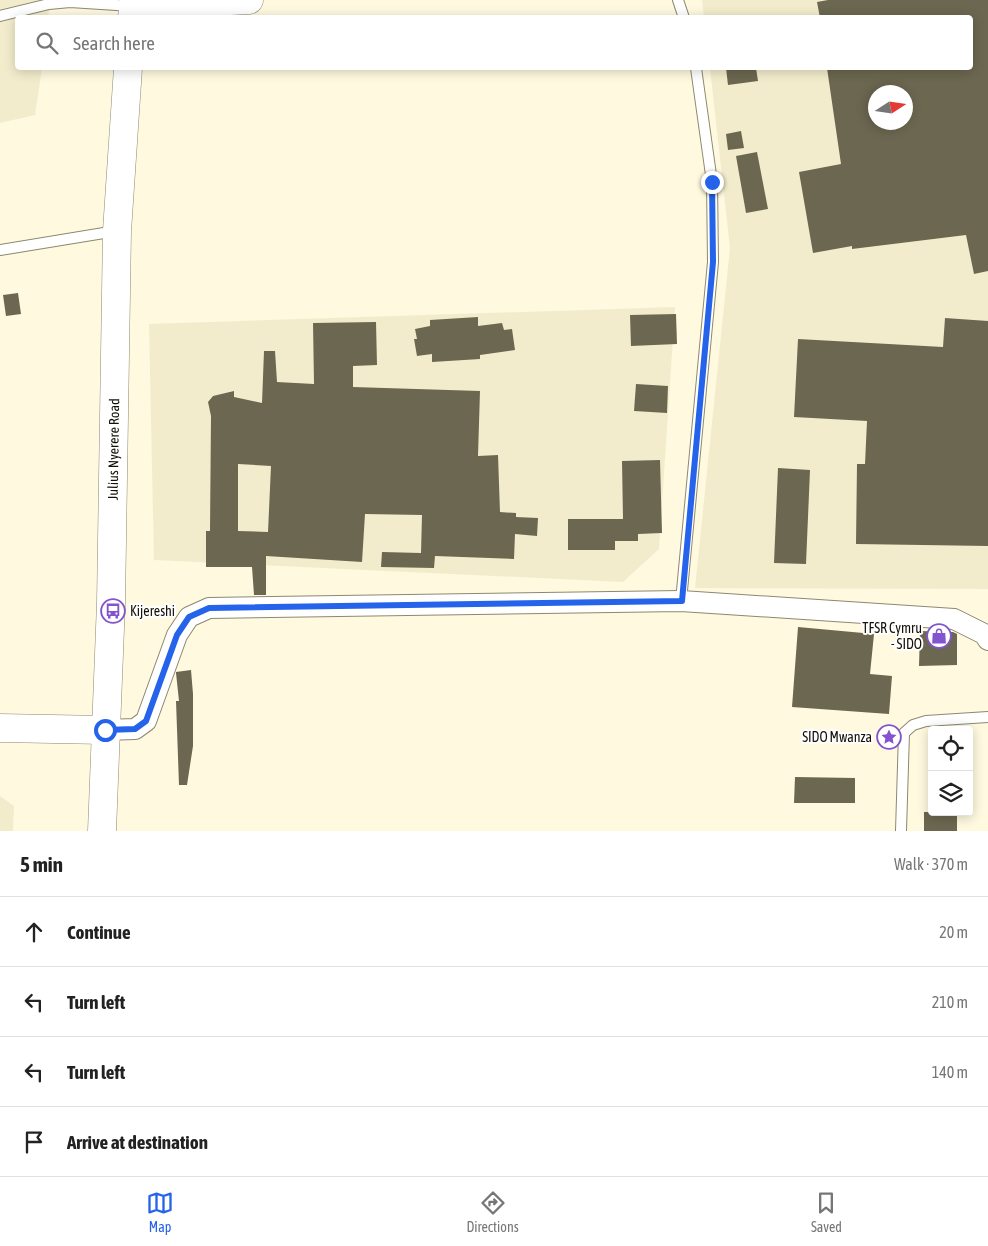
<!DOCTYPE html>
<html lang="en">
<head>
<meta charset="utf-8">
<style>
	body { margin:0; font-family:"Asap Condensed",sans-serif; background:#f6f6f6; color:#222 }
	.controls { position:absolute; right:15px; bottom:15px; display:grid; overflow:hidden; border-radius:5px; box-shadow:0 2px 12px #0003 }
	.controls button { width:45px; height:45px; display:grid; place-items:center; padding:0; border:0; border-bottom:1px solid #e0e0e0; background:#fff; color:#222; font:25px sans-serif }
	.compass { position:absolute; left:868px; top:85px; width:45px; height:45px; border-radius:50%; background:#fff; box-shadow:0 2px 12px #0003; rotate:78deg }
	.stop { position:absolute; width:15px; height:15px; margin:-11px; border:4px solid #2563eb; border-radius:50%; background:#fff }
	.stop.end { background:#2563eb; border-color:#fff; box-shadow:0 1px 5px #0008 }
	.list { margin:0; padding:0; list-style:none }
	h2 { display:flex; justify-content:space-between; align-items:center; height:65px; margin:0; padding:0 20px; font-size:21px }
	h2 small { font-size:16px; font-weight:400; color:#767676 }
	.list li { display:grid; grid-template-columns:32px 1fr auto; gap:15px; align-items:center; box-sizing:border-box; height:70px; padding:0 20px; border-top:1px solid #e0e0e0 }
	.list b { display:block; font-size:19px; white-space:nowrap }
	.list em { font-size:16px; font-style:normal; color:#767676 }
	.icon { flex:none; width:28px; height:28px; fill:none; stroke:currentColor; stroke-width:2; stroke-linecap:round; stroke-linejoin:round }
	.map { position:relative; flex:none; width:988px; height:831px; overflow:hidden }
	.search { position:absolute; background:#fff; box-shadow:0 2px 12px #0003; left:15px; right:15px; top:15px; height:55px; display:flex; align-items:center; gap:12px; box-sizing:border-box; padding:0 18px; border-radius:5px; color:#767676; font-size:19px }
	.sheet { height:345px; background:#fff }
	nav { display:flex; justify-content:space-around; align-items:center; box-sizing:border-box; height:70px; border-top:1px solid #e0e0e0; background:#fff; font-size:14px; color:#767676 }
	nav a { display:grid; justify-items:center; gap:2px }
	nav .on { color:#2563eb }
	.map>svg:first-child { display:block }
	.built { fill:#f3eccc; fill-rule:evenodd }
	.building { fill:#6c6750; fill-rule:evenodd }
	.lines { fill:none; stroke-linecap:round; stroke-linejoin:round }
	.lane-casing { stroke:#8d8870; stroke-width:12 }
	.street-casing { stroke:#8d8870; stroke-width:22 }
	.secondary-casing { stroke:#8d8870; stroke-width:29 }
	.highway-casing { stroke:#8d8870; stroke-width:29 }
	.lane { stroke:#fff; stroke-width:10 }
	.street { stroke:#fff; stroke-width:20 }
	.secondary { stroke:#fff; stroke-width:28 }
	.highway { stroke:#fff; stroke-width:28 }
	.route { stroke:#2563eb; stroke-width:6 }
	.labels { text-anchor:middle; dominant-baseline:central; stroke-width:4; stroke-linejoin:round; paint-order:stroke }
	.street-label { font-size:14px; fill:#121007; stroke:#fff }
	.poi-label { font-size:14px; fill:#121007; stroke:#fff; text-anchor:end }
</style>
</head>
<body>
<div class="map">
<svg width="988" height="831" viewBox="0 0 988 831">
	<rect width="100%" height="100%" fill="#fef9df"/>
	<g class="built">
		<path d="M0,0H51L48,17L18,18V68H42L35,115L0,123Z"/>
		<path d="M702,0H988V589L695,588L730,248L710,68H970V18L704,17ZM876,92H906V122H876Z"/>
		<path d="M675,307L659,549L623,582L154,560L149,324Z"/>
		<path d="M0,796L14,806L13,831H0Z"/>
	</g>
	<g class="building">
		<path d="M828,0H988V271L974,274L966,235L852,249V246L813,253L799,172L841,164L827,68H970V18H820L817,2ZM876,92H906V122H876Z"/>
		<path d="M726,68H756L758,81L728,85Z"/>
		<path d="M741,131L744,148L728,150L726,134Z"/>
		<path d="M757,152L768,209L746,213L736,156Z"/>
		<path d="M18,293L21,314L6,316L3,295Z"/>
		<path d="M676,314L677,344L631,346L630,315Z"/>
		<path d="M478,317V326L502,323L504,330L512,329L515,350L480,355V359L432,362V354L417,356L414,339H417L415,329L430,326V320Z"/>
		<path d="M945,318L988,321V546L856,544L857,464H865L867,421L794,417L798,339L943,347Z"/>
		<path d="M376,322L377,365L353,366V387L480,391L478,456L498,455L500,512L516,513V517L538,518L537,536L515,534L514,559L435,556L434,568L381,567L382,552L421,553L422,515L365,514L362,562L266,556V595H254L252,567H206V531H210L211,416L208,402L213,396L234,391V397L262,403L264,351H275L277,382L314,384L313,323ZM238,464L271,466L268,532L238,531Z"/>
		<path d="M636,384L668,386L667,413L634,411Z"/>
		<path d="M660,460L662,533L638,534V541H615V550H568V519H623L622,461Z"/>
		<path d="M778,468L810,470L806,564L774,563Z"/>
		<path d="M798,627L874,634L870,674L892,676L889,714L792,707Z"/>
		<path d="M920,631L953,632L957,634V665L919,666Z"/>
		<path d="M191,670L193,694V746L187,785H179L176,701H179L176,673V672Z"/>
		<path d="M795,777L855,778V803H794Z"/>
		<rect x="924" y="812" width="33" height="19"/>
	</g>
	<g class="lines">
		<g class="lane-casing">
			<g id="lane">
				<path d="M678,0L684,18"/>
				<path d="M0,16L49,4L70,2L132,6"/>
				<path d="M0,250L116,231"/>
				<path d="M681,601L713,262L712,182L696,68"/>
				<path d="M901,831L904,733L913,725L926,721L988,717"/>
			</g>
		</g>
		<g class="street-casing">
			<path id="street" d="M105,730L135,729L146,721L177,635L189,617L209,608L681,601L954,619L984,634L988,640"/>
		</g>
		<g class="secondary-casing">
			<g id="secondary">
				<path d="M133,6L249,0"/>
				<path d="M0,728L105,730"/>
			</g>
		</g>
		<g class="highway-casing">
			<g id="highway">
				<path d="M132,18L134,0"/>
				<path id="s1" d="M102,831L111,603L117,231L128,68"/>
			</g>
		</g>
		<use href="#lane" class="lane"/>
		<use href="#street" class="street"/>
		<use href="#secondary" class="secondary"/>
		<use href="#highway" class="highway"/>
	</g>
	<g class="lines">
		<path class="route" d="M105,730L135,729L146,721L177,635L189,617L209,608L682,601L713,262L712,182"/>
	</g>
	<defs>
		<g id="bus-ring" transform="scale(1.25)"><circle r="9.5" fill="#fff" stroke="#8354cd" stroke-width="1.5"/><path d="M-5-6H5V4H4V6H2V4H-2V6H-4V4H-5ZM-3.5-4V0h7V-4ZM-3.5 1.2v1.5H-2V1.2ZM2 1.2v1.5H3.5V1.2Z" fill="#8354cd"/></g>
		<g id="shop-ring" transform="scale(1.25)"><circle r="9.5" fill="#fff" stroke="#8354cd" stroke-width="1.5"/><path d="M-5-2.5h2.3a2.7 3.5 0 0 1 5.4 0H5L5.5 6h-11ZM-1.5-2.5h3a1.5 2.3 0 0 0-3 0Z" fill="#8354cd"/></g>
		<g id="sight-ring" transform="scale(1.25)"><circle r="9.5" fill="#fff" stroke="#8354cd" stroke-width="1.5"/><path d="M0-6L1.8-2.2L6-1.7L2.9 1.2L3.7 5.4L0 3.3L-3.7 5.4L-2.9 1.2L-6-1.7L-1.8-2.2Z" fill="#8354cd"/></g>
	</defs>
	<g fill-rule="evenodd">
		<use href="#bus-ring" x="113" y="611"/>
		<use href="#shop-ring" x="939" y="636"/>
		<use href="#sight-ring" x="889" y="737"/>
	</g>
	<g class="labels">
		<g class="street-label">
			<text stroke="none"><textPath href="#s1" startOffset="382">Julius Nyerere Road</textPath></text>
		</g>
		<g class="poi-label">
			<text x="130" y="611" text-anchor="start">Kijereshi</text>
			<text x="922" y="628">TFSR Cymru<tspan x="922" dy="16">- SIDO</tspan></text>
			<text x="872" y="737">SIDO Mwanza</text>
		</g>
	</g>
</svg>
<div class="controls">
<button><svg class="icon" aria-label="locate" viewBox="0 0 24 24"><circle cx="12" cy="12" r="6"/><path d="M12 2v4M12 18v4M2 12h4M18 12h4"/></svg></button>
<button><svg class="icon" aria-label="layers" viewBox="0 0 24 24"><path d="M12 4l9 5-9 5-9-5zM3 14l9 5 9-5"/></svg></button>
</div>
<svg class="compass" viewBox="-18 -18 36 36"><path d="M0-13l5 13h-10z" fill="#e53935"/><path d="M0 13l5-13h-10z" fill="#767676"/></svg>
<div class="stop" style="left:105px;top:730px"></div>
<div class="stop end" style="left:712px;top:182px"></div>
<div class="search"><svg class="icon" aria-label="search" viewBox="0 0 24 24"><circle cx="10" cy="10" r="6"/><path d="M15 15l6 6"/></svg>Search here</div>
</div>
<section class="sheet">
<h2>5 min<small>Walk · 370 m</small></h2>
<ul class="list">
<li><svg class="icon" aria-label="ahead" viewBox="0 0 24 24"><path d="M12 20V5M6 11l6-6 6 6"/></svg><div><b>Continue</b></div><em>20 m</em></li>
<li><svg class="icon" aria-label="left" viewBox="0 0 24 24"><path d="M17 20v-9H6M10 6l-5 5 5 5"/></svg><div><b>Turn left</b></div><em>210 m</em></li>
<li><svg class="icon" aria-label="left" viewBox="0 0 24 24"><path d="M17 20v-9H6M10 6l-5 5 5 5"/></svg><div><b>Turn left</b></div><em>140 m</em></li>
<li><svg class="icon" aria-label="arrive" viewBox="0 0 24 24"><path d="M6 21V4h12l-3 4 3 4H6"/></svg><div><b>Arrive at destination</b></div></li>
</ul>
</section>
<nav>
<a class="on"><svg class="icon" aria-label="map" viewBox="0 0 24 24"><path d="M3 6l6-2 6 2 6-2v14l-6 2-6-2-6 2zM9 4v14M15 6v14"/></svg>Map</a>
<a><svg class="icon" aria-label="directions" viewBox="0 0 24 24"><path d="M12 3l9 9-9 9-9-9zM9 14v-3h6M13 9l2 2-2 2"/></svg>Directions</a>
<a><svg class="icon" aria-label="saved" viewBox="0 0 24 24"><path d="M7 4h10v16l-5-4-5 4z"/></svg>Saved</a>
</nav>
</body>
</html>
